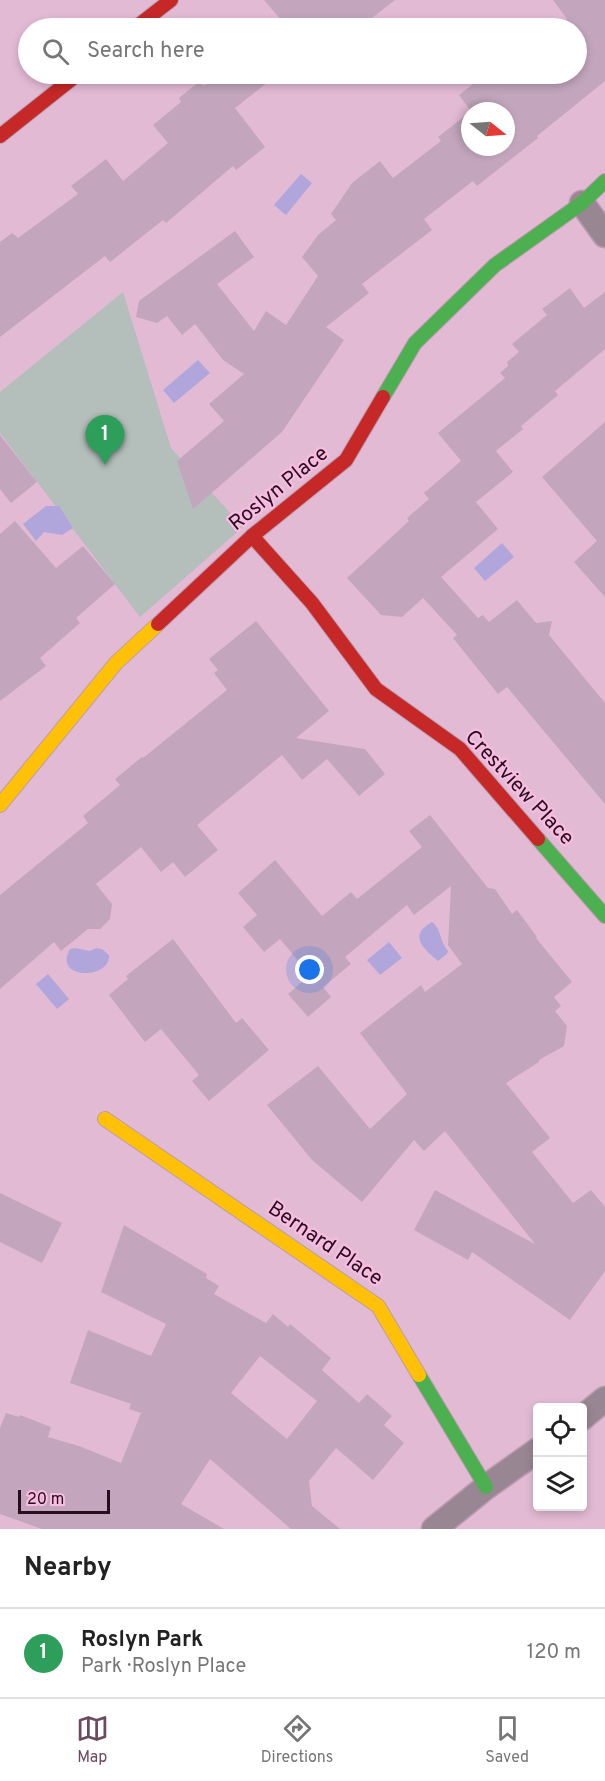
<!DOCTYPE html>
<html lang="en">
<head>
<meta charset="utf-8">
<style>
	body { margin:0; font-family:Overpass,sans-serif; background:#f6f6f6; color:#222 }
	.controls { position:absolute; right:18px; bottom:18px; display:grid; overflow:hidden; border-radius:6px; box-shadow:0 3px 9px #0003 }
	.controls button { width:54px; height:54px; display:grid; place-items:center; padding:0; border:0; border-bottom:2px solid #e0e0e0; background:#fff; color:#222; font:30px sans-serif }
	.compass { position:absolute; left:461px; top:102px; width:54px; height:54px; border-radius:50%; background:#fff; box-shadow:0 3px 9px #0003; rotate:107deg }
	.scale { position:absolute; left:18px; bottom:15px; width:92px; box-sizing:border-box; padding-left:6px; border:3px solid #280d1f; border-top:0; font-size:16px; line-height:21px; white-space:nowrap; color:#280d1f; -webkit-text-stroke:4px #f9bce1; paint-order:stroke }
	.you { position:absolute; left:310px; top:970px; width:21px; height:21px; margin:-15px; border:4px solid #fff; border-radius:50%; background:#1a73e8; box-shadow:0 0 0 9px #1a73e833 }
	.badge { display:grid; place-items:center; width:39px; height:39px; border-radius:50%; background:#694a5e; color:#fff; font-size:20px; font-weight:700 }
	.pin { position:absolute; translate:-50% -50px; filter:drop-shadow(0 2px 3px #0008) }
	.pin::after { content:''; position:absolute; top:32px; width:21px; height:18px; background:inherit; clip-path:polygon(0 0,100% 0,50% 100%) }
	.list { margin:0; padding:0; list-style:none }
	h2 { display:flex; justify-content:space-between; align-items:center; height:78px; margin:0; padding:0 24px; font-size:26px }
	h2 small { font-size:20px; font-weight:400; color:#767676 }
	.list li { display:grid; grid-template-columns:39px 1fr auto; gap:18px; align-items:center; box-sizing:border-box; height:90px; padding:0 24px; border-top:2px solid #e0e0e0 }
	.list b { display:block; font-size:22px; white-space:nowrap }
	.list p { margin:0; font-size:20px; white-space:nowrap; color:#767676 }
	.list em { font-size:20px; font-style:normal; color:#767676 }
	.icon { flex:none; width:33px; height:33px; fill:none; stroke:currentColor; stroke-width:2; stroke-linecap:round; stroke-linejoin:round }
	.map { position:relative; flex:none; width:605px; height:1529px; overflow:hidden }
	.search { position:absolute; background:#fff; box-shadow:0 3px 9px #0003; left:18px; right:18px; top:18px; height:66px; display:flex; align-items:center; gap:15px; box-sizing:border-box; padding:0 21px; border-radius:33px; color:#767676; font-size:22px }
	.sheet { height:168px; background:#fff }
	nav { display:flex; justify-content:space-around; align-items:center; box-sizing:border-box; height:84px; border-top:2px solid #e0e0e0; background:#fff; font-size:16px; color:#767676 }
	nav a { display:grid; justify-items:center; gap:3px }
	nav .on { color:#694a5e }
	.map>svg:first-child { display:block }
	.green { fill:#b4bebb }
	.water { fill:#b1a6db }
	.building { fill:#c3a6bd; fill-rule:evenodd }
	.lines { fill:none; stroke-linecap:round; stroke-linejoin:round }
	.street-casing { stroke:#ba9baf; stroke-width:27 }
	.fast-casing { stroke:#ba9baf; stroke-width:16 }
	.slow-casing { stroke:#ba9baf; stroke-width:16 }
	.jam-casing { stroke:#ba9baf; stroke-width:16 }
	.street { stroke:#998693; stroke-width:24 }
	.fast { stroke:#4caf50; stroke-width:14 }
	.slow { stroke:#ffc107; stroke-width:14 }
	.jam { stroke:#c62828; stroke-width:14 }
	.labels { text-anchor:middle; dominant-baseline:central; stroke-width:4.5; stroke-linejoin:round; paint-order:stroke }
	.street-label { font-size:21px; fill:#280d1f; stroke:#f9bce1 }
</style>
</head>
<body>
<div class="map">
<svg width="605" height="1529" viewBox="0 0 605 1529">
	<rect width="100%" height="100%" fill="#e3bad4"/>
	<path class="green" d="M123,292L171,448L243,527L140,617L0,433V392Z"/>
	<g class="water">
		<path d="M301,174L312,183L286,215L274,205Z"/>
		<path d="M198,360L210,373L174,403L163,390Z"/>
		<path d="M46,506H59L73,528L62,535L44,532L36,541L23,524Z"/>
		<path d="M502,543L514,557L485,581L474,568Z"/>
		<path d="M432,922C441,928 440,942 448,951L447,954L438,961C423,948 408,935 432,922Z"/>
		<path d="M389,942L402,958L380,975L367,960Z"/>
		<path d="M75,948L90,951L96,948L102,949L109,955C111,980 52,980 70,949Z"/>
		<path d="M48,974L69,999L57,1009L36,984Z"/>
	</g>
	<g class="building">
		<path d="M264,0H395L359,28H288Z"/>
		<path d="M553,0H605V81L537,136L538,138L477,186L473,181L424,219L432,230L362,284L369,293L326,327L344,340L282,432L193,509L177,461L224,421L209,404L244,374L223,360L195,324L182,335L167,316L157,323L136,317L139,301L235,231L254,257L217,284L254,331L266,311L286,325L318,276L302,257L318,235L336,220L331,214L352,183L380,161L393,178L441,141L438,137L470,112V147H506V111H471L459,95L486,74H576V28H555L567,19Z"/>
		<path d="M219,74H278L235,108L265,147L236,170L233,166L166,223L163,220L110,262L105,256L0,337V242L12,233L18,238L78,194L71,186L106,159L123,181L168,143L153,125L181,102L179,98L200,81L204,86Z"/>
		<path d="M570,288L584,308L605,292V349L555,391L558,395L521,426L523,429L496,451L513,472L476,502L498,529L441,577L478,618L483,615L489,622L517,600L536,623L552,621L549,635L605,703V804L507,687L498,694L453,638L457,635L423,598L402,617L381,615L347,578L409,521L407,518L429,499L424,493L461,461L438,433L505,378L500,373L508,366L507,362L519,352L512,344L547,315L542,309Z"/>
		<path d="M605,422V597L574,562L597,541L542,477Z"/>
		<path d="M0,435L37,482L11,503L0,489Z"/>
		<path d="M15,521L56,568L83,546L115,584L76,618L80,623L40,658L46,666L0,701V534Z"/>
		<path d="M256,621L329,711L296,738L365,749L385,774L359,796L327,759L302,780L282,755L197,825L218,850L185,877L173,862L161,872L141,847L96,884L112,904L110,919L100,929H88L61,951L54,942L0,989V895L88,823L83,816L120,785L115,779L142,757L143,758L227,690L214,673L218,670L209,659Z"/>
		<path d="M430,815L488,888L495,889L512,914L517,910L537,937L536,938L572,982L554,997L561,1006L555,1011L567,1026L564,1046L539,1060V1062L506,1083L550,1138L532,1152L573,1203L591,1190L605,1207V1271L570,1320L472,1252L468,1260L414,1230L435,1190L535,1244L445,1131L424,1151L414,1140L362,1202L312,1160L267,1105L318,1066L370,1129L407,1094L360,1033L421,985L425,992L462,964L448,945L451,886L414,915L407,905L345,957L351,964L323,987L331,997L308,1017L288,994L310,975L280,939L264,952L243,927L257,915L238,893L275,860L322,916L351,892L357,899L422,847L409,831Z"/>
		<path d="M173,939L236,1023L242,1018L269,1050L209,1101L192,1081L199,1075L161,1029L145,1042L109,995L128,979L126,976Z"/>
		<path d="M0,1193L62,1223L42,1263L0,1242Z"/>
		<path d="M124,1225L207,1274L206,1278L219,1286L214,1294L266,1323L273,1314L288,1327L290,1324L331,1358L322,1370L359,1403L367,1394L392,1416L384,1425L404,1443L373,1480L336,1448L309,1481L312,1506L340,1529H291L210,1459L181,1504L224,1529H42L0,1514V1428L6,1413L19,1417L20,1415L51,1427L48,1437L79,1446L121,1463L141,1413L129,1409L131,1404L70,1383L88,1330L151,1356L166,1324L101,1292ZM260,1356L317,1401L287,1439L231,1393Z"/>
	</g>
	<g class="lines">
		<g class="street-casing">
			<g id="street">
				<path d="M582,203L605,235"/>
				<path d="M582,1418L605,1399"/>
				<path d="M434,1529L486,1487L538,1450"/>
			</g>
		</g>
		<g class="fast-casing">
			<g id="fast">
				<path d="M383,397L415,343L495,265L582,203L605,181"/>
				<path d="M538,839L605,916"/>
				<path d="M419,1375L486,1487"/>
			</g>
		</g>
		<g class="slow-casing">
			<g id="slow">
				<path d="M0,805L116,663L158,624"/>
				<path d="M105,1119L378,1306L419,1375"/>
			</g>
		</g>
		<g class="jam-casing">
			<g id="jam">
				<path d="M135,28L171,0"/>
				<path d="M0,136L78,74"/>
				<path d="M252,536L312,603L376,689L460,749L538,839"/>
				<path d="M158,624L252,536L346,460L383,397"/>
			</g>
		</g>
		<use href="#street" class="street"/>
		<use href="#fast" class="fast"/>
		<use href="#slow" class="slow"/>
		<use href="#jam" class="jam"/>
	</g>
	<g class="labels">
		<g class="street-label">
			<text transform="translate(279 489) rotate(-39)">Roslyn Place</text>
			<text transform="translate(519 788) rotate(47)">Crestview Place</text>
			<text transform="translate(325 1244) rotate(34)">Bernard Place</text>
		</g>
	</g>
</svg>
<div class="controls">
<button><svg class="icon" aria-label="locate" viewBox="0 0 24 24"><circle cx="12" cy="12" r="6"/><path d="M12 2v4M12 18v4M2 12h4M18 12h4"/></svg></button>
<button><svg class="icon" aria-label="layers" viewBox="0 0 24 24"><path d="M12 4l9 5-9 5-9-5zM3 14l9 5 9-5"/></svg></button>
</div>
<svg class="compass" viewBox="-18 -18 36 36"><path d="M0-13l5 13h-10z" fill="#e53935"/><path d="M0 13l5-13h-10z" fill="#767676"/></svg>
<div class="scale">20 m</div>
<div class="you"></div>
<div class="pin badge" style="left:105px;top:465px;background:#2e9e5b">1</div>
<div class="search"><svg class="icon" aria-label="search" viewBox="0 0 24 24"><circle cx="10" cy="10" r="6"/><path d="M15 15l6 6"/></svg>Search here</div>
</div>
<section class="sheet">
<h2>Nearby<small></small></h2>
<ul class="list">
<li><span class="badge" style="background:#2e9e5b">1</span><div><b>Roslyn Park</b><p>Park · Roslyn Place</p></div><em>120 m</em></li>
</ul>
</section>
<nav>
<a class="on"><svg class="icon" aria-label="map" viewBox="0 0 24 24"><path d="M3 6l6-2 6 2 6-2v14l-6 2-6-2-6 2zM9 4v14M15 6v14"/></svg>Map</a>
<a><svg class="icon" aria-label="directions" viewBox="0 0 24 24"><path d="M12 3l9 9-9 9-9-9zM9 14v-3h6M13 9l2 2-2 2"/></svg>Directions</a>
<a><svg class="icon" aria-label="saved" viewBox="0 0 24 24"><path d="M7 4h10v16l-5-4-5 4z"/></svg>Saved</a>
</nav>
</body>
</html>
